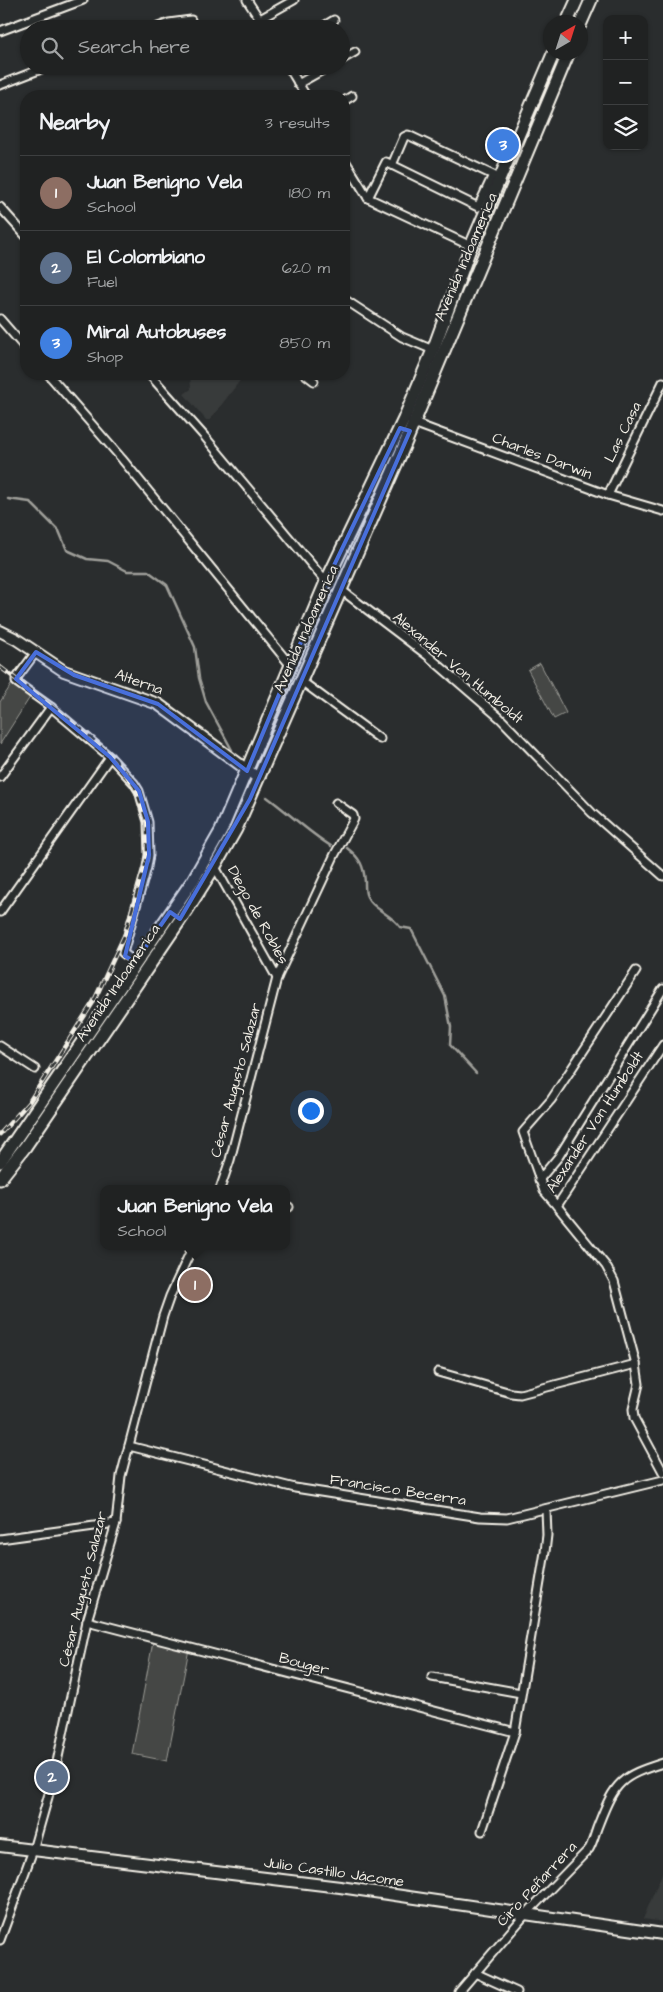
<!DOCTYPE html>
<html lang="en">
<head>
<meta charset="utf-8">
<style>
	body { margin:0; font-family:"Architects Daughter",sans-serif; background:#282a2a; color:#f1f3f6 }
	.controls { position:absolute; right:15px; top:15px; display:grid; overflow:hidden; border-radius:10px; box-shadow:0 1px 4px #0004 }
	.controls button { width:45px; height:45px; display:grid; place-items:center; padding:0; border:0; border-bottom:1px solid #3d3f40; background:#202222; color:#f1f3f6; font:25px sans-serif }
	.compass { position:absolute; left:543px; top:15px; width:45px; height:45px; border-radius:50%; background:#202222; box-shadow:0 1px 4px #0004; rotate:39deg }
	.you { position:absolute; left:310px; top:1110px; width:18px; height:18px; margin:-12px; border:4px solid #fff; border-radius:50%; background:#1a73e8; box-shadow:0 0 0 8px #1a73e833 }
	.badge { display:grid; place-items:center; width:32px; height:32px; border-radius:50%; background:#ffd166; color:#fff; font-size:16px; font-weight:700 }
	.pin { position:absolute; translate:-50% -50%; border:2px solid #fff; box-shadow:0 1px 5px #0006 }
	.popup { position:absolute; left:100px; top:1185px; width:190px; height:65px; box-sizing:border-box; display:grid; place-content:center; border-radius:10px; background:#202222; filter:drop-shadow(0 1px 4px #0005); font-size:16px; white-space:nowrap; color:#a2a4a5 }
	.popup b { font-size:19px; color:#f1f3f6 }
	.popup::after { content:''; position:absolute; left:50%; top:100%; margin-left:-10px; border:10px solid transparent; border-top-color:#202222 }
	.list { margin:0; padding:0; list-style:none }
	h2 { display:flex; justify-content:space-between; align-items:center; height:65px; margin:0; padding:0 20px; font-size:21px }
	h2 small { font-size:16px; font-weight:400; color:#a2a4a5 }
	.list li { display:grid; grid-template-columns:32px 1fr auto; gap:15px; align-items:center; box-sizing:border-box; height:75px; padding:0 20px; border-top:1px solid #3d3f40 }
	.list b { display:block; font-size:19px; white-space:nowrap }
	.list p { margin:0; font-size:16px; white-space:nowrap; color:#a2a4a5 }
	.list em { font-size:16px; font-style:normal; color:#a2a4a5 }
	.icon { flex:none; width:28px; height:28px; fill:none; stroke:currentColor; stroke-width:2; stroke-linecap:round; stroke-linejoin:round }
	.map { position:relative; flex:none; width:663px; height:1992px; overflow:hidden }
	.search { position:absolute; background:#202222; box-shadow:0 1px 4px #0004; left:20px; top:20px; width:330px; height:55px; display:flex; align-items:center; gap:12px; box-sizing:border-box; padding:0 18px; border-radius:28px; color:#a2a4a5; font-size:19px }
	.panel { position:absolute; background:#202222; box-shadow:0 1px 4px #0004; left:20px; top:90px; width:330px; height:290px; border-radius:20px }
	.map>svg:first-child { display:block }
	.built { fill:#373a3a }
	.green { fill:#444645; stroke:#9c9c96 }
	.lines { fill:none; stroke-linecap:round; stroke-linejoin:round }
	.stream { stroke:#9f9f9a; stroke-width:2.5 }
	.street-casing { stroke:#f4f1e8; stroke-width:11 }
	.secondary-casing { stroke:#f4f1e8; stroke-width:14 }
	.primary-casing { stroke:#f4f1e8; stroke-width:15 }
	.street { stroke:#2a2d2e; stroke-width:7 }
	.secondary { stroke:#2a2d2e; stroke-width:10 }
	.primary { stroke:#2a2d2e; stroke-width:11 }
	.rail-casing { stroke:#f4f1e8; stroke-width:4.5 }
	.rail { stroke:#2a2d2e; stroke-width:2.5; stroke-dasharray:8; stroke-linecap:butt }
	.marked { fill:#486fdb; fill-opacity:0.2; stroke:#486fdb; stroke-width:4; stroke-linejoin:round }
	.labels { text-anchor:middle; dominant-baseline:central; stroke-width:4.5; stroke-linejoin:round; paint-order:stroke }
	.street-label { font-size:15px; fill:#f4f1e8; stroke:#2a2d2e }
</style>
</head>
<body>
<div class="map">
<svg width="663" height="1992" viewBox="0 0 663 1992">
	<rect width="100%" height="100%" fill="#2a2d2e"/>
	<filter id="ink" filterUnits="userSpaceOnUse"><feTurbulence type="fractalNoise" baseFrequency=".02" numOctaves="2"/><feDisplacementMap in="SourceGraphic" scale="10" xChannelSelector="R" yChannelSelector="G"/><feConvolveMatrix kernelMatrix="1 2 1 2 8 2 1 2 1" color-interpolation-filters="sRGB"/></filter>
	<g filter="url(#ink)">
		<g class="built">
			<path d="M190,374H238L242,378L210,420H206L184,394L191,389Z"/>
			<path d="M663,1871V1922L643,1919Z"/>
		</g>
		<g class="green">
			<path d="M540,663L566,713L554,719L528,670Z"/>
			<path d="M13,682L32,694L0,744V702Z"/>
			<path d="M154,1636L190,1644L167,1761L132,1754Z"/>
		</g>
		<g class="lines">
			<g class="stream">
				<path d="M8,499L30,502L59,531L67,550L87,559L108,561L127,571H148L167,585L195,647L199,678L206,702L232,750"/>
				<path d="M267,797C289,813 308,832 331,846"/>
				<path d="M347,848C360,858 364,866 365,882C365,885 365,891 366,894C370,908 393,915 400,927L411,929L445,996L451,1027L450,1045L476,1073"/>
			</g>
			<g class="street-casing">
				<g id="street">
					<path d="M247,0L266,29"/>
					<path d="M260,19L294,0"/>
					<path d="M153,29L169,23L191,20"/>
					<path d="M319,29L334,20"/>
					<path d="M0,31L83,0"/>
					<path d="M341,60L355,52"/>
					<path d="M288,66L306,96"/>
					<path d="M298,84L330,66"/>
					<path d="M0,85L49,66"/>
					<path d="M344,101L352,96"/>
					<path d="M344,159L368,198L471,246"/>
					<path d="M368,198L386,162L392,165L478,207L493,175L408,135L404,137L392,165"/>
					<path d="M0,207L26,236"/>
					<path d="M344,299L402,337L433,350"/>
					<path d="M0,319L26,349"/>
					<path d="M48,374L122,459L291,666"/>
					<path d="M149,374L205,437L326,582"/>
					<path d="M305,374L314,381"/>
					<path d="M411,422L608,495L663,511"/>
					<path d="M608,495L663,382"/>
					<path d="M340,589L427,655L500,718L592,813L663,876"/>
					<path d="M36,652L16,679V682L51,707L110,757L134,783L139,791L148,822L149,855L147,867L123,953L135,962"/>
					<path d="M300,680L380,739"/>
					<path d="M0,777L51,707"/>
					<path d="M214,865L277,978"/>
					<path d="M0,912L110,757"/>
					<path d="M636,971L551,1100L523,1132L544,1191L557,1206L663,1045"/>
					<path d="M0,1046L35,1069"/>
					<path d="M539,1180L559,1156L663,989"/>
					<path d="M220,1189L230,1160L277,978L335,854L354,819L353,815L336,803"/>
					<path d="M286,1206L289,1207"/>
					<path d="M557,1206L606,1266L614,1281L636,1364L639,1384L633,1409L634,1418L663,1472"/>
					<path d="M438,1372L511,1393L520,1394L636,1364"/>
					<path d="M129,1446L295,1488L480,1517L507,1518L663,1480"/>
					<path d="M0,1539L116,1523"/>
					<path d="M87,1621L515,1732"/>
					<path d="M432,1677L521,1693"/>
					<path d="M482,1831L515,1732L545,1552L547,1535L546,1509"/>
					<path d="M0,1940L33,1850L54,1776L87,1621L116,1523L121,1476L163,1316L170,1296L193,1246"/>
					<path d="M475,1973L517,1992"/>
					<path d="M459,1992L525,1915L589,1849C594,1840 595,1832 599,1823C615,1782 621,1776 663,1763"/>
				</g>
			</g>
			<g class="secondary-casing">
				<g id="secondary">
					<path d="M0,631L16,639L64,671L158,704L258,778"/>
					<path d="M0,1846L340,1887L663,1934"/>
				</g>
			</g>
			<g class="primary-casing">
				<g id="primary">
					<path d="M567,22L577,0"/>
					<path d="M580,25L591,0"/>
					<path d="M0,1162L193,880L221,831L326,582L404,419L433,350L471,246L554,52"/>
					<path d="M0,1179L25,1147L187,910L215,866L236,829L405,444L569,52"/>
				</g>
			</g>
			<use href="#street" class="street"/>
			<use href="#secondary" class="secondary"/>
			<use href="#primary" class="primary"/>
			<g class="rail-casing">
				<path id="rail" d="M0,667L83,730L115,759L135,787L147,823V858L125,934L94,1001L29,1102L0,1134"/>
			</g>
			<use href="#rail" class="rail"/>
		</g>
	</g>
	<path class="marked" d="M400,428L410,431L250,799L180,919L170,912L135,962L125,956L149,855L148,822L139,791L110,757L16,679L36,652L74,675L158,704L247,771L326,582Z"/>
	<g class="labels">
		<g class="street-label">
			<text transform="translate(466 257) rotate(-67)">Avenida Indoamerica</text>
			<text transform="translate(623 432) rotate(-64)">Las Casa</text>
			<text transform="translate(542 456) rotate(21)">Charles Darwin</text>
			<text transform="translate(306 629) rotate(-66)">Avenida Indoamerica</text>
			<text transform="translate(458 668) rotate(40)">Alexander Von Humboldt</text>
			<text transform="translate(139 682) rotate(20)">Alterna</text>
			<text transform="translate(258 915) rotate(61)">Diego de Robles</text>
			<text transform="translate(118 983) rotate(-56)">Avenida Indoamerica</text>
			<text transform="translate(236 1080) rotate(-75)">César Augusto Salazar</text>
			<text transform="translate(595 1122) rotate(-57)">Alexander Von Humboldt</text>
			<text transform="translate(398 1490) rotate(9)">Francisco Becerra</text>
			<text transform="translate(83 1589) rotate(-76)">César Augusto Salazar</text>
			<text transform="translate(304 1664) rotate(15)">Bouger</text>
			<text transform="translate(334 1872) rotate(8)">Julio Castillo Jácome</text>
			<text transform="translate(537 1884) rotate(-47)">Ciro Peñarrera</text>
		</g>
	</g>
</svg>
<div class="controls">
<button>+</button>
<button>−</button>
<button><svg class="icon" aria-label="layers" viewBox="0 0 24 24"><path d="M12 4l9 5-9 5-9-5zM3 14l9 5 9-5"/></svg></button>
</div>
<svg class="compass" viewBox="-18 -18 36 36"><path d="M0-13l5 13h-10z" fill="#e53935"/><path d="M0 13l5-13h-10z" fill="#a2a4a5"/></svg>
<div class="you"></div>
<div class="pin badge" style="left:195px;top:1285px;background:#8d6e63">1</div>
<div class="popup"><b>Juan Benigno Vela</b>School</div>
<div class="pin badge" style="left:52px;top:1777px;background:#5c6f8a">2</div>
<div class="pin badge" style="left:503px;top:145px;background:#3f7fe0">3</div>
<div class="search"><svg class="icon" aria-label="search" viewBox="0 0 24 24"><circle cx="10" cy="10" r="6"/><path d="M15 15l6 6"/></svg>Search here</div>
<section class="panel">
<h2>Nearby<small>3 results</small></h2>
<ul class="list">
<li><span class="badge" style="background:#8d6e63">1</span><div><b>Juan Benigno Vela</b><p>School</p></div><em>180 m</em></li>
<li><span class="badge" style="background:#5c6f8a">2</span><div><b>El Colombiano</b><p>Fuel</p></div><em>620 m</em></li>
<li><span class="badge" style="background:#3f7fe0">3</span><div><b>Miral Autobuses</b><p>Shop</p></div><em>850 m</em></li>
</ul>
</section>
</div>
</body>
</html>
